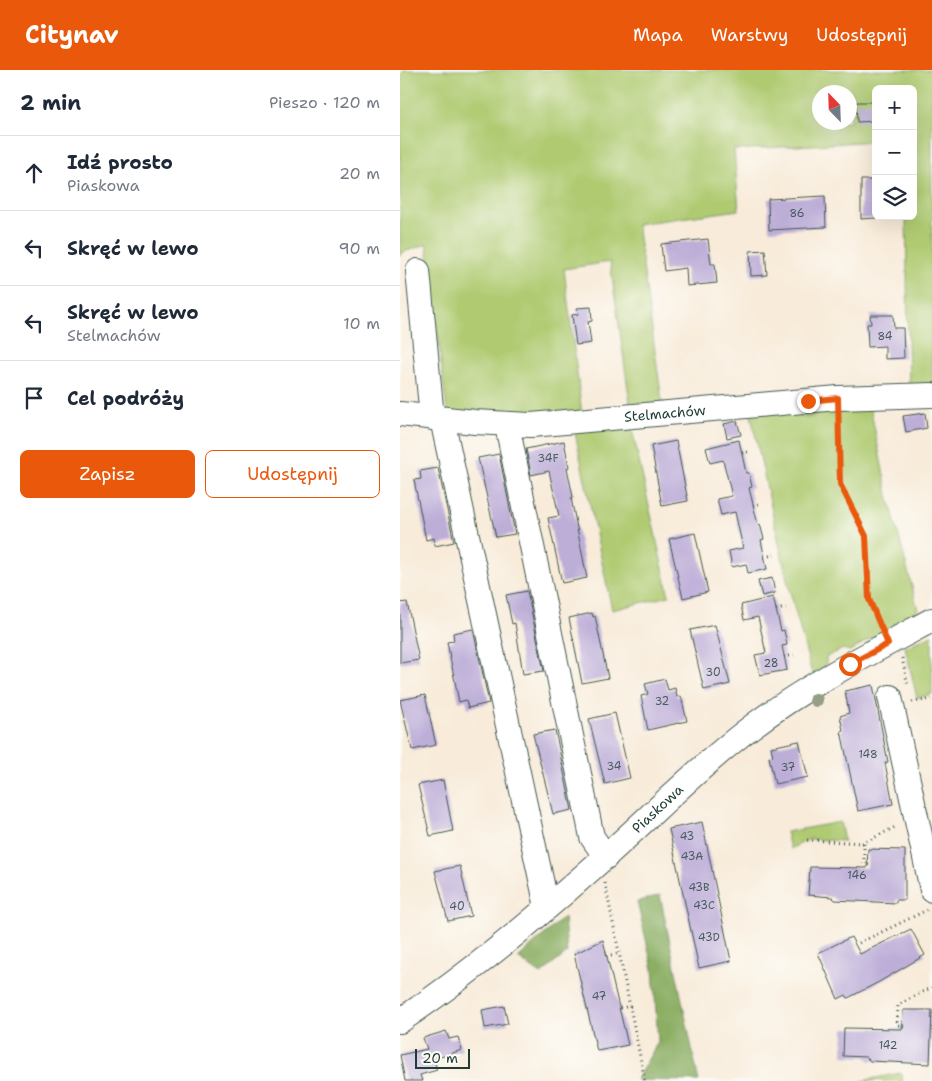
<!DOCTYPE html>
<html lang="pl">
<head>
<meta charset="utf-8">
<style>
	body { margin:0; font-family:"Shantell Sans",sans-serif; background:#f2f2f3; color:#1f2937 }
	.controls { position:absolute; right:15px; top:15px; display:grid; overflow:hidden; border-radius:8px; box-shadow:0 5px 20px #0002 }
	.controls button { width:45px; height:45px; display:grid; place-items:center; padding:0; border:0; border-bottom:1px solid #e0e1e3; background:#fff; color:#1f2937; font:25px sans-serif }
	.compass { position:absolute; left:412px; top:15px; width:45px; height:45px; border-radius:50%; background:#fff; box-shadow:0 5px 20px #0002; rotate:337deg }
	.scale { position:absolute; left:15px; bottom:12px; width:55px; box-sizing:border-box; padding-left:5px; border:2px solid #1f3d34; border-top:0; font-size:14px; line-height:18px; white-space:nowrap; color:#1f3d34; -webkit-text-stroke:4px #fdfcf7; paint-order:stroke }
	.stop { position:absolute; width:15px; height:15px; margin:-11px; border:4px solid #ea580c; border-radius:50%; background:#fff }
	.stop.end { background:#ea580c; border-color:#fff; box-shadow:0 1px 5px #0008 }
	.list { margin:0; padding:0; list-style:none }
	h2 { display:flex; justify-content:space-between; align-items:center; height:65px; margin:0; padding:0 20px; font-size:21px }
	h2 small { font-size:16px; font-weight:400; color:#747a83 }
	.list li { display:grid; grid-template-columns:32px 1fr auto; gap:15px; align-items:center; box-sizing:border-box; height:75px; padding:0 20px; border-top:1px solid #e0e1e3 }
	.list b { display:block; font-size:19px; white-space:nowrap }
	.list p { margin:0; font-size:16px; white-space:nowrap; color:#747a83 }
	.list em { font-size:16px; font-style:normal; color:#747a83 }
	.actions { display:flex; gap:10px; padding:15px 20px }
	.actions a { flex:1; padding:11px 0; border:1px solid #ea580c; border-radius:8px; text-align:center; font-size:18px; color:#ea580c }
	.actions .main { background:#ea580c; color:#fff }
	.icon { flex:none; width:28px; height:28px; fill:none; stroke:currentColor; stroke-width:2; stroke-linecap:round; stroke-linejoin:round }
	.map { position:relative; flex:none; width:532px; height:1011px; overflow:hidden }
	header { display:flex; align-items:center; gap:30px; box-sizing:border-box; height:70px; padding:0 25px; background:#ea580c; color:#fff }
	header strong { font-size:24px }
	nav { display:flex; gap:28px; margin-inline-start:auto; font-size:18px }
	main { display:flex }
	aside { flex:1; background:#fff }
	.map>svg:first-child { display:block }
	.green { fill:#afca71; stroke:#678452; fill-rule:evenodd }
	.forest { fill:#8bae63; stroke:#55764c }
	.building { fill:#bdaed8 }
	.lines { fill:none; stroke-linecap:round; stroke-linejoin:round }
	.minor-casing { stroke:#40574d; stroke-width:26 }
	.path { stroke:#40574d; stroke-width:3; stroke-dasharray:1 4; stroke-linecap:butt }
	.minor { stroke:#fff; stroke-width:24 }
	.tree { fill:#949f86 }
	.route { stroke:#ea580c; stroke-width:6 }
	.labels { text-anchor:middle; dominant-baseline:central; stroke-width:4; stroke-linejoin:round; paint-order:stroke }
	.number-label { font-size:11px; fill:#46595d }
	.street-label { font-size:14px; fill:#1f3d34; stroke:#fdfcf7 }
</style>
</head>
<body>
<header>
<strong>Citynav</strong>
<nav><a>Mapa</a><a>Warstwy</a><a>Udostępnij</a></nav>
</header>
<main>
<aside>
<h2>2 min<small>Pieszo · 120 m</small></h2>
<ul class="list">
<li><svg class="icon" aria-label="ahead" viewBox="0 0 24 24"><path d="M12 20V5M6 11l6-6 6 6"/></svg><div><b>Idź prosto</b><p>Piaskowa</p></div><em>20 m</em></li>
<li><svg class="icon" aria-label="left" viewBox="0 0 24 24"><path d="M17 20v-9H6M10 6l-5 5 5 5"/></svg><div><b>Skręć w lewo</b></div><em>90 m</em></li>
<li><svg class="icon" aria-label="left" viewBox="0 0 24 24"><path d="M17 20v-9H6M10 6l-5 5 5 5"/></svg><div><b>Skręć w lewo</b><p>Stelmachów</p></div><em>10 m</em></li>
<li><svg class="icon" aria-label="arrive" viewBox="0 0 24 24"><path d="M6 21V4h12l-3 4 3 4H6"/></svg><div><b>Cel podróży</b></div></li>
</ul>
<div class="actions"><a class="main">Zapisz</a><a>Udostępnij</a></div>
</aside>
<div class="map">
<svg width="532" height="1011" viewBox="0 0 532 1011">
	<rect width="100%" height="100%" fill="#fdfcf7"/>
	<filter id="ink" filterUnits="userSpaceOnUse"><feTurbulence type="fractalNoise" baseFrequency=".02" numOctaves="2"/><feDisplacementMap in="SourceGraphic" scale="10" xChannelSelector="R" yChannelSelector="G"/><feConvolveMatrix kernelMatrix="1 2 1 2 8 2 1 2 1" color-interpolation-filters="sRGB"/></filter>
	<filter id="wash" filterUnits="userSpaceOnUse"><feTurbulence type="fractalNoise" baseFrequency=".0096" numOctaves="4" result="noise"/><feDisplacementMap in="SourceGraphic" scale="20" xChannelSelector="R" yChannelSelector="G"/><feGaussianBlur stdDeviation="1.12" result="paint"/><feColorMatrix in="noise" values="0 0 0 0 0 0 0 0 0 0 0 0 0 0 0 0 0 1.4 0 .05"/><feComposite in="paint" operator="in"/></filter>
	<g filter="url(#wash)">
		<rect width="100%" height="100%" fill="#f8ebd9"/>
		<g class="green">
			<path d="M4,0H532V320L509,321L506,146H513V19H476V71L334,80L339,140L237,154L263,338L231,340L210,192L164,199L182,344L129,350L47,342L27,174L1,183L0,186V7ZM420,22H450V52H420Z"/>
			<path d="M469,332L488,425L518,540L450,581L443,579L426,587V596L412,604L388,514L350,341Z"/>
			<path d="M174,358L232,359L269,526L212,540Z"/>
			<path d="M532,565V624L517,628L505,577Z"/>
			<path d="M440,752L444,771L410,769L390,779L386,762Z"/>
			<path d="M501,1003L503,1011H461Z"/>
		</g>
		<g class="forest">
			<path d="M260,825L298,1007L299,1011L236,1010L258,972L253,899L237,832Z"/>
			<path d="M164,847L167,883L141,904L118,888Z"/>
		</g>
		<g id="blocks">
			<g class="building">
				<path d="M456,32H476V51L457,52Z"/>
				<path d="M461,110H476V148L461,149Z"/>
				<path d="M425,126L426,157L369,160L368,129Z"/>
				<path d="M308,169L311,194H315L317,213L287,216L286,198L264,201L261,174Z"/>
				<path d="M365,180L367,205L351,206L350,181Z"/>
				<path d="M191,237L192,251L188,252L191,273L176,275L172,245L178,244L177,238Z"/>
				<path d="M470,245H493L494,258H503L504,288L485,289V276L468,277L467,254H471Z"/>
				<path d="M525,343L527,358L506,362L503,346Z"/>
				<path d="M337,351L341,365L327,368L324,354Z"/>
				<path d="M339,370L346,403H349L352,417L349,418L358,455L360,454L364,469L361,470L367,499L348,503L346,494L332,497L329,481L343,478L335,442L321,445L317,429L332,426L323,390L310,393L306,378Z"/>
				<path d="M164,371L169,397L167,398L173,427L171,428L187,508L162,513L148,448L159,446L149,401L131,405L126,379Z"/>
				<path d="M276,371L288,431L262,436L251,376Z"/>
				<path d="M99,384L115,464L96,467L78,388Z"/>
				<path d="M38,398L54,472L35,476L34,468L26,470L14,410L21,409L20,401Z"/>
				<path d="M295,463L308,522L283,528L269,469Z"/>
				<path d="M372,508L375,523L362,526L358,511Z"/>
				<path d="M127,521L144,601L123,604L115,553L112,554L106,525Z"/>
				<path d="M373,527L381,561L384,560L387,575L382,576L387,600L360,605L355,585L366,583L358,547L344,550L341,535Z"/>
				<path d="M7,532L19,590L0,593V533Z"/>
				<path d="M192,543L193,547L195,546L208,608L182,613L169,548Z"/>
				<path d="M315,555L330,614L304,620L290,560Z"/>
				<path d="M73,559L89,633L68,638L66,630L59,632L47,572L54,571L53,563Z"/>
				<path d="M265,609L268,620L275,618L277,627L281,626L287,651L248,660L241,626L248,624L245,614Z"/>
				<path d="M473,615L488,692L485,693L493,734L458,741L441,661L443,660L440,646L449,643L445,621Z"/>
				<path d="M25,625L36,675L12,680L0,630Z"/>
				<path d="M215,643L230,708L205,714L189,649Z"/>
				<path d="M155,660L172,740L153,744L133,664Z"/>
				<path d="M399,671L408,707L375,714L369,687L373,686L371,677Z"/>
				<path d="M43,710L53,761L30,766L18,715Z"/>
				<path d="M302,752L331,891L299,898L269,759Z"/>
				<path d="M468,779L505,780V830H496V833L435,830L432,827L408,825L410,797L467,798Z"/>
				<path d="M60,796L71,846L48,851L35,801Z"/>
				<path d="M511,859L525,885L479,912L448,928L446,925L438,929L418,883L451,867L460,884Z"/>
				<path d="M203,870L228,975L197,981L174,884Z"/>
				<path d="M104,936L108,954L85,958L82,940Z"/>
				<path d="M503,940H532L530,994L470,991L466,987L443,986L444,958L502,959Z"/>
				<path d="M46,961L49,969L58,967L62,980L34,989L37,1000L20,1005L22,1011H5L0,985L27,979L23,968Z"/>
			</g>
		</g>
	</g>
	<g filter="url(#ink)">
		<use href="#blocks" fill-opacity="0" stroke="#40574d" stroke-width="1"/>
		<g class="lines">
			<g class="minor-casing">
				<g id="minor">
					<path d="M18,201L32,348"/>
					<path id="s1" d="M0,344L75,352L131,355L438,328L532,325"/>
					<path d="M42,349L147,837"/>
					<path d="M107,355L192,767L206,787"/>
					<path d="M490,627L532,820"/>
					<path id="s2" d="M0,951C74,901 140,845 206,786C254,743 299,697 350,658C407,615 470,583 532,550"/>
				</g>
			</g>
			<g class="path">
				<path d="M438,349L440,414L466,466L469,529L480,555"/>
				<path d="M342,383L351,381"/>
				<path d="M353,435L362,433"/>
				<path d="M364,487L374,485"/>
				<path d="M376,540L386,538"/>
				<path d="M384,587L394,585"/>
				<path d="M502,588L508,616"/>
				<path d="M512,632L532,629"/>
				<path d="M407,770L464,773L497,756"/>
				<path d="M464,773V794L470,795"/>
				<path d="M205,813L245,1011"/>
				<path d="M459,873L527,840"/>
				<path d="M206,886L220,883"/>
				<path d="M220,938L231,936"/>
				<path d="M504,956L497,955L498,935L532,917"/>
			</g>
			<use href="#minor" class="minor"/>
		</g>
		<circle class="tree" cx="416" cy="630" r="7"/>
	</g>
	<g class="lines" filter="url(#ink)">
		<path class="route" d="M408,331L438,328L440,414L466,466L469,529L488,574L450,594"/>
	</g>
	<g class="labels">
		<g class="number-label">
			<text x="397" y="143">86</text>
			<text x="485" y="266">84</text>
			<text x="148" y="388">34F</text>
			<text x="371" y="593">28</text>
			<text x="313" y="602">30</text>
			<text x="262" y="631">32</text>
			<text x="468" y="684">148</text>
			<text x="214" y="696">34</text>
			<text x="388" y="697">37</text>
			<text x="287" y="766">43</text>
			<text x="292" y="786">43A</text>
			<text x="457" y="805">146</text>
			<text x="299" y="817">43B</text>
			<text x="304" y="835">43C</text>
			<text x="57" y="836">40</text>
			<text x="309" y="867">43D</text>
			<text x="199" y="926">47</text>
			<text x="488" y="975">142</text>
		</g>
		<g class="street-label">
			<text stroke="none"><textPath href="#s1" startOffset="266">Stelmachów</textPath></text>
			<text stroke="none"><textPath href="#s2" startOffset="334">Piaskowa</textPath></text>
		</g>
	</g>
</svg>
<div class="controls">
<button>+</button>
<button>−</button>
<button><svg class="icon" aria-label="layers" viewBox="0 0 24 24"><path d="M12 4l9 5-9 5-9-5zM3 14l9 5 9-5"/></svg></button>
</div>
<svg class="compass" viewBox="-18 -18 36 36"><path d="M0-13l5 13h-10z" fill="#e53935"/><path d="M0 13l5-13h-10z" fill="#747a83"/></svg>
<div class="scale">20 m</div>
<div class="stop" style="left:450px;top:594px"></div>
<div class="stop end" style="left:408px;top:331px"></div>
</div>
</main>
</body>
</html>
